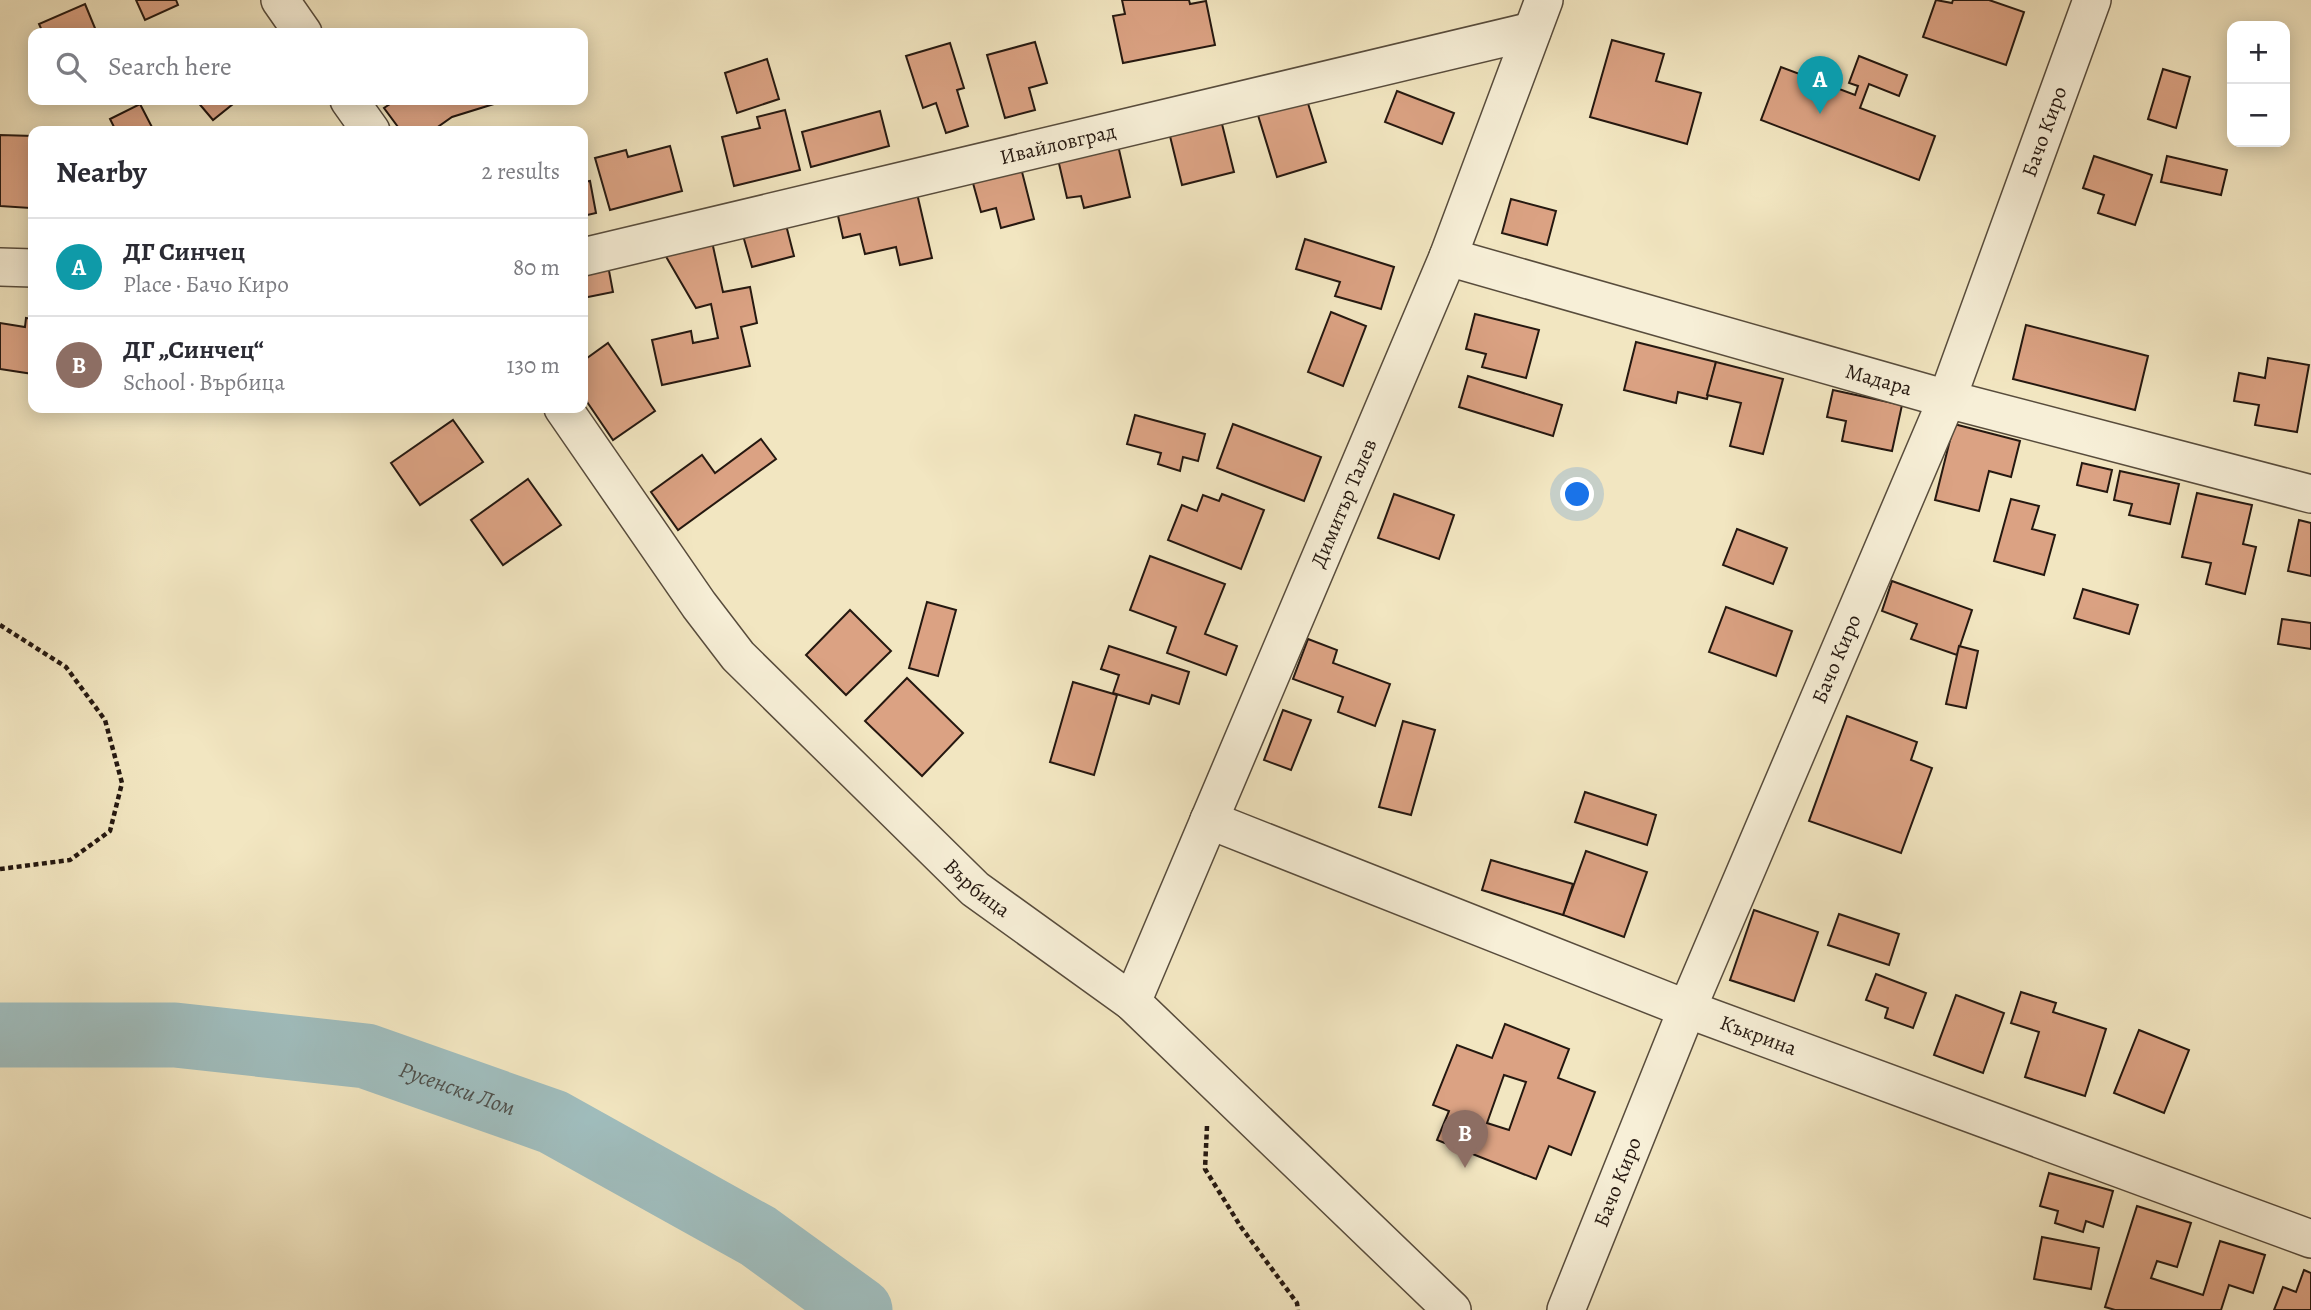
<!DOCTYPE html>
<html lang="en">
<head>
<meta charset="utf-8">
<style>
	body { margin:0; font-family:Alegreya,serif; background:#f7f7f7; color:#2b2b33 }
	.controls { position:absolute; right:21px; top:21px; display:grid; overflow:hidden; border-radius:14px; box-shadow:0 4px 18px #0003 }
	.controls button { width:63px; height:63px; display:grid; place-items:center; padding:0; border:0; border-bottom:2px solid #e1e1e2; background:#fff; color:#2b2b33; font:35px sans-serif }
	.you { position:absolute; left:1578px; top:495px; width:24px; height:24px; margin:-18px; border:5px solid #fff; border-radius:50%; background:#1a73e8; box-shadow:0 0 0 10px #1a73e833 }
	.badge { display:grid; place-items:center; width:46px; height:46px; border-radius:50%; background:#0b8043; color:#fff; font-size:23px; font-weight:700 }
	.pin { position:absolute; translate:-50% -58px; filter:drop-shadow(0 2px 4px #0008) }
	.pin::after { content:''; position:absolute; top:37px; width:24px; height:21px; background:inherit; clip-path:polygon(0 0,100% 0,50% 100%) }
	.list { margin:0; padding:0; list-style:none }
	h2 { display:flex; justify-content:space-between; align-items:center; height:91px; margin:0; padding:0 28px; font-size:30px }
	h2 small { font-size:23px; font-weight:400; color:#7c7c81 }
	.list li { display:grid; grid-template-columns:46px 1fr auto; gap:21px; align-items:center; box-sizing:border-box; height:98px; padding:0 28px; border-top:2px solid #e1e1e2 }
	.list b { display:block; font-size:26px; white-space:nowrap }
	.list p { margin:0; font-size:23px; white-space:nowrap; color:#7c7c81 }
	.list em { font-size:23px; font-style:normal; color:#7c7c81 }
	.icon { flex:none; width:38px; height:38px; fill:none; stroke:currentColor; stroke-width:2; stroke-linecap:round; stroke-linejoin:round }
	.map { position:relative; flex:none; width:2311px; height:1310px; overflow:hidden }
	.search { position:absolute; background:#fff; box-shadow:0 4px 18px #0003; left:28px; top:28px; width:560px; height:77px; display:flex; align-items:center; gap:18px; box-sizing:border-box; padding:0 24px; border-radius:14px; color:#7c7c81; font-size:26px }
	.panel { position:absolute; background:#fff; box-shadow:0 4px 18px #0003; left:28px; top:126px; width:560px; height:287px; border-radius:14px }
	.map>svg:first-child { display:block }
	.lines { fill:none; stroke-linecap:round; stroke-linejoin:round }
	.river { stroke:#a0bdbd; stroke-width:65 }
	.building { fill:#dba283; stroke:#251810; stroke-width:2; fill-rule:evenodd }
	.street-casing { stroke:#584c3c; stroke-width:40 }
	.path { stroke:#251810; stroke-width:4.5; stroke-dasharray:5 3.5; stroke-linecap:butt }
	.street { stroke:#f7efd7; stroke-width:37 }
	.labels { text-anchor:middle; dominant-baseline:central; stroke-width:5; stroke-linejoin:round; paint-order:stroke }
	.street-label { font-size:21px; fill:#251810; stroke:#f7efd7 }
	.water-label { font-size:23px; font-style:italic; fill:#50524d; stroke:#f7efd7 }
</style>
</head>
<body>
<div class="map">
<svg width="2311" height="1310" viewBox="0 0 2311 1310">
	<rect width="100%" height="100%" fill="#f2e6c1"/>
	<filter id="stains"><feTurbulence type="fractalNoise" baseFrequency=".00286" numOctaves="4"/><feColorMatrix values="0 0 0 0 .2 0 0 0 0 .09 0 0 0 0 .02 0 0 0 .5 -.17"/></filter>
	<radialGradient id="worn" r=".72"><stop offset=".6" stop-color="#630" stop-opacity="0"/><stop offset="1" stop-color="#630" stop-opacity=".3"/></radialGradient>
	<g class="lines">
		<path class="river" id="s1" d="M0,1035H175L366,1056L553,1122L758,1236L860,1310"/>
	</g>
	<g class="building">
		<path d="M136,0H176L178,5L145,20Z"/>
		<path d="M1122,0H1189L1190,4L1206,1L1215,45L1123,63L1113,16L1125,14Z"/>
		<path d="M1936,0L1952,3L1953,0H1989L2024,12L2006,65L1923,37Z"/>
		<path d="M85,4L97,33H43L39,24Z"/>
		<path d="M1612,40L1664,54L1656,81L1701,93L1687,144L1590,117Z"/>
		<path d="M1035,42L1047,83L1029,88L1035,110L1005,118L987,55Z"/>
		<path d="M950,43L964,88L957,90L968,126L946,133L936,103L923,108L906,56Z"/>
		<path d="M1859,56L1907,75L1899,96L1869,84L1860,108L1935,136L1919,180L1761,120L1781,67L1855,95L1858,86L1849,83Z"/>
		<path d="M767,59L779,99L737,113L725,73Z"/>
		<path d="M2163,69L2190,77L2176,128L2148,119Z"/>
		<path d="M1397,91L1454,113L1442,144L1385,122Z"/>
		<path d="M1306,97L1326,162L1277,177L1257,112Z"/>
		<path d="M196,100H238L213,120Z"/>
		<path d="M396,100H496L497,103L452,117L432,131H401L384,108Z"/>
		<path d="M140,104L154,131H116L110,119Z"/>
		<path d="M785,110L800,170L734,186L722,137L760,128L757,117Z"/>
		<path d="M880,111L889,146L811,167L802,132Z"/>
		<path d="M1220,116L1234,172L1182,185L1168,128Z"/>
		<path d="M0,135L33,136L30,208L0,206Z"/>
		<path d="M1117,141L1130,197L1084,208L1081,196L1067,198L1057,155Z"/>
		<path d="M670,146L682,191L610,210L595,158L626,150L628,157Z"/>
		<path d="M2094,156L2152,175L2135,225L2098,213L2104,195L2083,188Z"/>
		<path d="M2167,156L2227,170L2221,195L2161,182Z"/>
		<path d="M1020,164L1034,219L1001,228L996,208L981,212L971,176Z"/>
		<path d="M590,181L596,213L583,216V182Z"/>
		<path d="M916,189L932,258L900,265L896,247L865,254L860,234L843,238L836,207Z"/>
		<path d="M1511,199L1556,211L1547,245L1502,233Z"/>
		<path d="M785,221L794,256L752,267L742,232Z"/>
		<path d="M711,237L723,292L750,287L757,323L741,327L750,366L662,385L652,340L691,331L693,343L718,338L711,304L696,308L661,248Z"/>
		<path d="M1305,239L1394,267L1381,309L1335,296L1340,282L1296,269Z"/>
		<path d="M607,260L613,292L583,298V265Z"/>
		<path d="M1331,312L1366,326L1343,386L1308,372Z"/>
		<path d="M1475,314L1539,330L1526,378L1482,367L1486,354L1466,349Z"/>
		<path d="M26,318L33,319V374L0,369V323L25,327Z"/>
		<path d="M2026,325L2148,356L2135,410L2013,379Z"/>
		<path d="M1636,342L1716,362L1707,399L1678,392L1676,403L1624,390Z"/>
		<path d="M608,343L655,411L613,440L583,396V361Z"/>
		<path d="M2268,358L2309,365L2297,432L2255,425L2259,405L2234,401L2239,373L2265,378Z"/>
		<path d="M1716,362L1783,379L1763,454L1730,446L1741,403L1707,395Z"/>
		<path d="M1468,376L1562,405L1553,436L1459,407Z"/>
		<path d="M1833,390L1902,405L1892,451L1842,441L1846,421L1827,417Z"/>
		<path d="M1135,415L1205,434L1198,461L1183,457L1180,471L1158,464L1161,453L1127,444Z"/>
		<path d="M453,420L483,462L420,505L391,463Z"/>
		<path d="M1233,424L1321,457L1304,501L1217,468Z"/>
		<path d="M1954,424L2020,441L2011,477L1989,471L1979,511L1935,500Z"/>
		<path d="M761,439L776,459L678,530L651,492L702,455L715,473Z"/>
		<path d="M2082,463L2112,470L2107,492L2077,485Z"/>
		<path d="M2120,471L2179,484L2170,524L2129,515L2132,504L2114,500Z"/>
		<path d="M528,479L561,525L503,565L471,520Z"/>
		<path d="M2197,493L2252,505L2243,544L2256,547L2245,594L2206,584L2211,563L2182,557Z"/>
		<path d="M1222,494L1264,510L1241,569L1168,540L1182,505L1197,511L1203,495L1219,501Z"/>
		<path d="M1394,494L1454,515L1439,559L1378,538Z"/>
		<path d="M2011,499L2039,506L2032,529L2055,535L2044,575L1994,561Z"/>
		<path d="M2299,520L2311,523V576L2288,571Z"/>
		<path d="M1737,529L1787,548L1773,584L1723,565Z"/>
		<path d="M1150,556L1225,584L1205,634L1237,646L1226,675L1167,653L1176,627L1130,610Z"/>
		<path d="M1892,581L1972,610L1957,655L1911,639L1917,624L1882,611Z"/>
		<path d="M2083,589L2138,605L2129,634L2074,618Z"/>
		<path d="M927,602L956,610L938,676L909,668Z"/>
		<path d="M1726,607L1792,631L1776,676L1709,652Z"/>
		<path d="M850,610L891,651L846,695L806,655Z"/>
		<path d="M2282,619L2311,623V649L2278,644Z"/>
		<path d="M1308,639L1337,650L1333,663L1390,684L1375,726L1338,712L1343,697L1293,679Z"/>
		<path d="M1109,646L1189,672L1179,704L1152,695L1149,704L1113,693L1119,675L1101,669Z"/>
		<path d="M1959,646L1978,651L1966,708L1946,704Z"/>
		<path d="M907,678L963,733L922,776L865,721Z"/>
		<path d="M1073,682L1117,695L1094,775L1050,762Z"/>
		<path d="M1283,710L1311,720L1291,770L1264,760Z"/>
		<path d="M1847,716L1917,742L1911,760L1932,768L1901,853L1809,821Z"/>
		<path d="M1403,721L1435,730L1411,815L1379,807Z"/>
		<path d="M1585,792L1656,815L1647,845L1575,822Z"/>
		<path d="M1586,851L1647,872L1624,937L1563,915Z"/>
		<path d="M1491,860L1573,884L1563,915L1482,890Z"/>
		<path d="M1754,910L1818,932L1794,1001L1730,980Z"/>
		<path d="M1839,914L1899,934L1889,965L1828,945Z"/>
		<path d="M1876,974L1926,993L1913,1028L1885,1018L1888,1008L1866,1000Z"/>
		<path d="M2021,992L2056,1003L2053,1012L2106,1029L2085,1096L2025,1077L2039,1032L2011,1023Z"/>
		<path d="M1956,995L2004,1013L1983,1073L1934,1055Z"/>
		<path d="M1505,1024L1569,1049L1558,1078L1595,1092L1571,1155L1549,1146L1536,1179L1437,1140L1449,1111L1433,1105L1457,1045L1492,1058ZM1504,1075L1526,1082L1509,1130L1487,1123Z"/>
		<path d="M2139,1030L2189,1050L2164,1113L2114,1093Z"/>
		<path d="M2049,1173L2113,1191L2103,1227L2086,1221L2083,1232L2055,1223L2058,1211L2040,1206Z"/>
		<path d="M2137,1206L2191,1223L2177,1267L2157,1261L2151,1278L2203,1295L2220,1241L2265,1255L2253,1293L2229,1285L2221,1310H2115L2105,1307Z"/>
		<path d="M2042,1237L2099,1248L2091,1289L2034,1279Z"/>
		<path d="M2304,1270L2311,1273V1310H2274L2283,1287L2296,1292Z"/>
	</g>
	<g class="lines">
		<g class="street-casing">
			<g id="street">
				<path d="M280,0L303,33"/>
				<path d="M349,100L371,131"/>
				<path id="s2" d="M583,257L1532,31"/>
				<path id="s3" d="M1448,257L1947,399L2311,494"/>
				<path d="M0,267L33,268"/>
				<path id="s4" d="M563,408L699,605L738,656L975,889L1132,1002L1452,1310"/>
				<path id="s5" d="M1209,820L1687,1009L2311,1239"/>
				<path id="s6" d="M1132,1002L1448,257L1544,0"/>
				<path id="s7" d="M1566,1310L1687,1009L1947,399L2092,0"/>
			</g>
		</g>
		<g class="path">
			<path d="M0,625L66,667L105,720L122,783L110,831L70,860L0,869"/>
			<path d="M1207,1126L1205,1169L1241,1227L1297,1303L1298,1310"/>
		</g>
		<use href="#street" class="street"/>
	</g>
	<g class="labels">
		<g class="street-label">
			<text stroke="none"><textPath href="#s7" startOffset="1272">Бачо Киро</textPath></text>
			<text stroke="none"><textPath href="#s2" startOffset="488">Ивайловград</textPath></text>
			<text stroke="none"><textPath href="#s3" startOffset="448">Мадара</textPath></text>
			<text stroke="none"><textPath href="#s6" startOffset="542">Димитър Талев</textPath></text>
			<text stroke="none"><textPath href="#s7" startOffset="705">Бачо Киро</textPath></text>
			<text stroke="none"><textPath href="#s4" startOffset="637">Върбица</textPath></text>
			<text stroke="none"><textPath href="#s5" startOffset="590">Къкрина</textPath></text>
			<text stroke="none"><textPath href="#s7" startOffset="138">Бачо Киро</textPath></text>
		</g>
		<g class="water-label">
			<text stroke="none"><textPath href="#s1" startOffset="464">Русенски Лом</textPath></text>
		</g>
	</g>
	<rect width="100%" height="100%" filter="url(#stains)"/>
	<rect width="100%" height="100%" fill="url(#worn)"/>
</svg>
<div class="controls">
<button>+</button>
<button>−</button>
</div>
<div class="you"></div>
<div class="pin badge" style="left:1820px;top:114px;background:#0f9aa8">A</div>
<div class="pin badge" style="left:1465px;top:1168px;background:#8d6e63">B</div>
<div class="search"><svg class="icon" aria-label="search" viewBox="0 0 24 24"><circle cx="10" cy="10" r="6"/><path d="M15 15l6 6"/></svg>Search here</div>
<section class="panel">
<h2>Nearby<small>2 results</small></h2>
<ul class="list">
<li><span class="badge" style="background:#0f9aa8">A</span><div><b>ДГ Синчец</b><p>Place · Бачо Киро</p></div><em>80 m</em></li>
<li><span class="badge" style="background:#8d6e63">B</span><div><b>ДГ „Синчец“</b><p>School · Върбица</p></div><em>130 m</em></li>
</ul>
</section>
</div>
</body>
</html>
